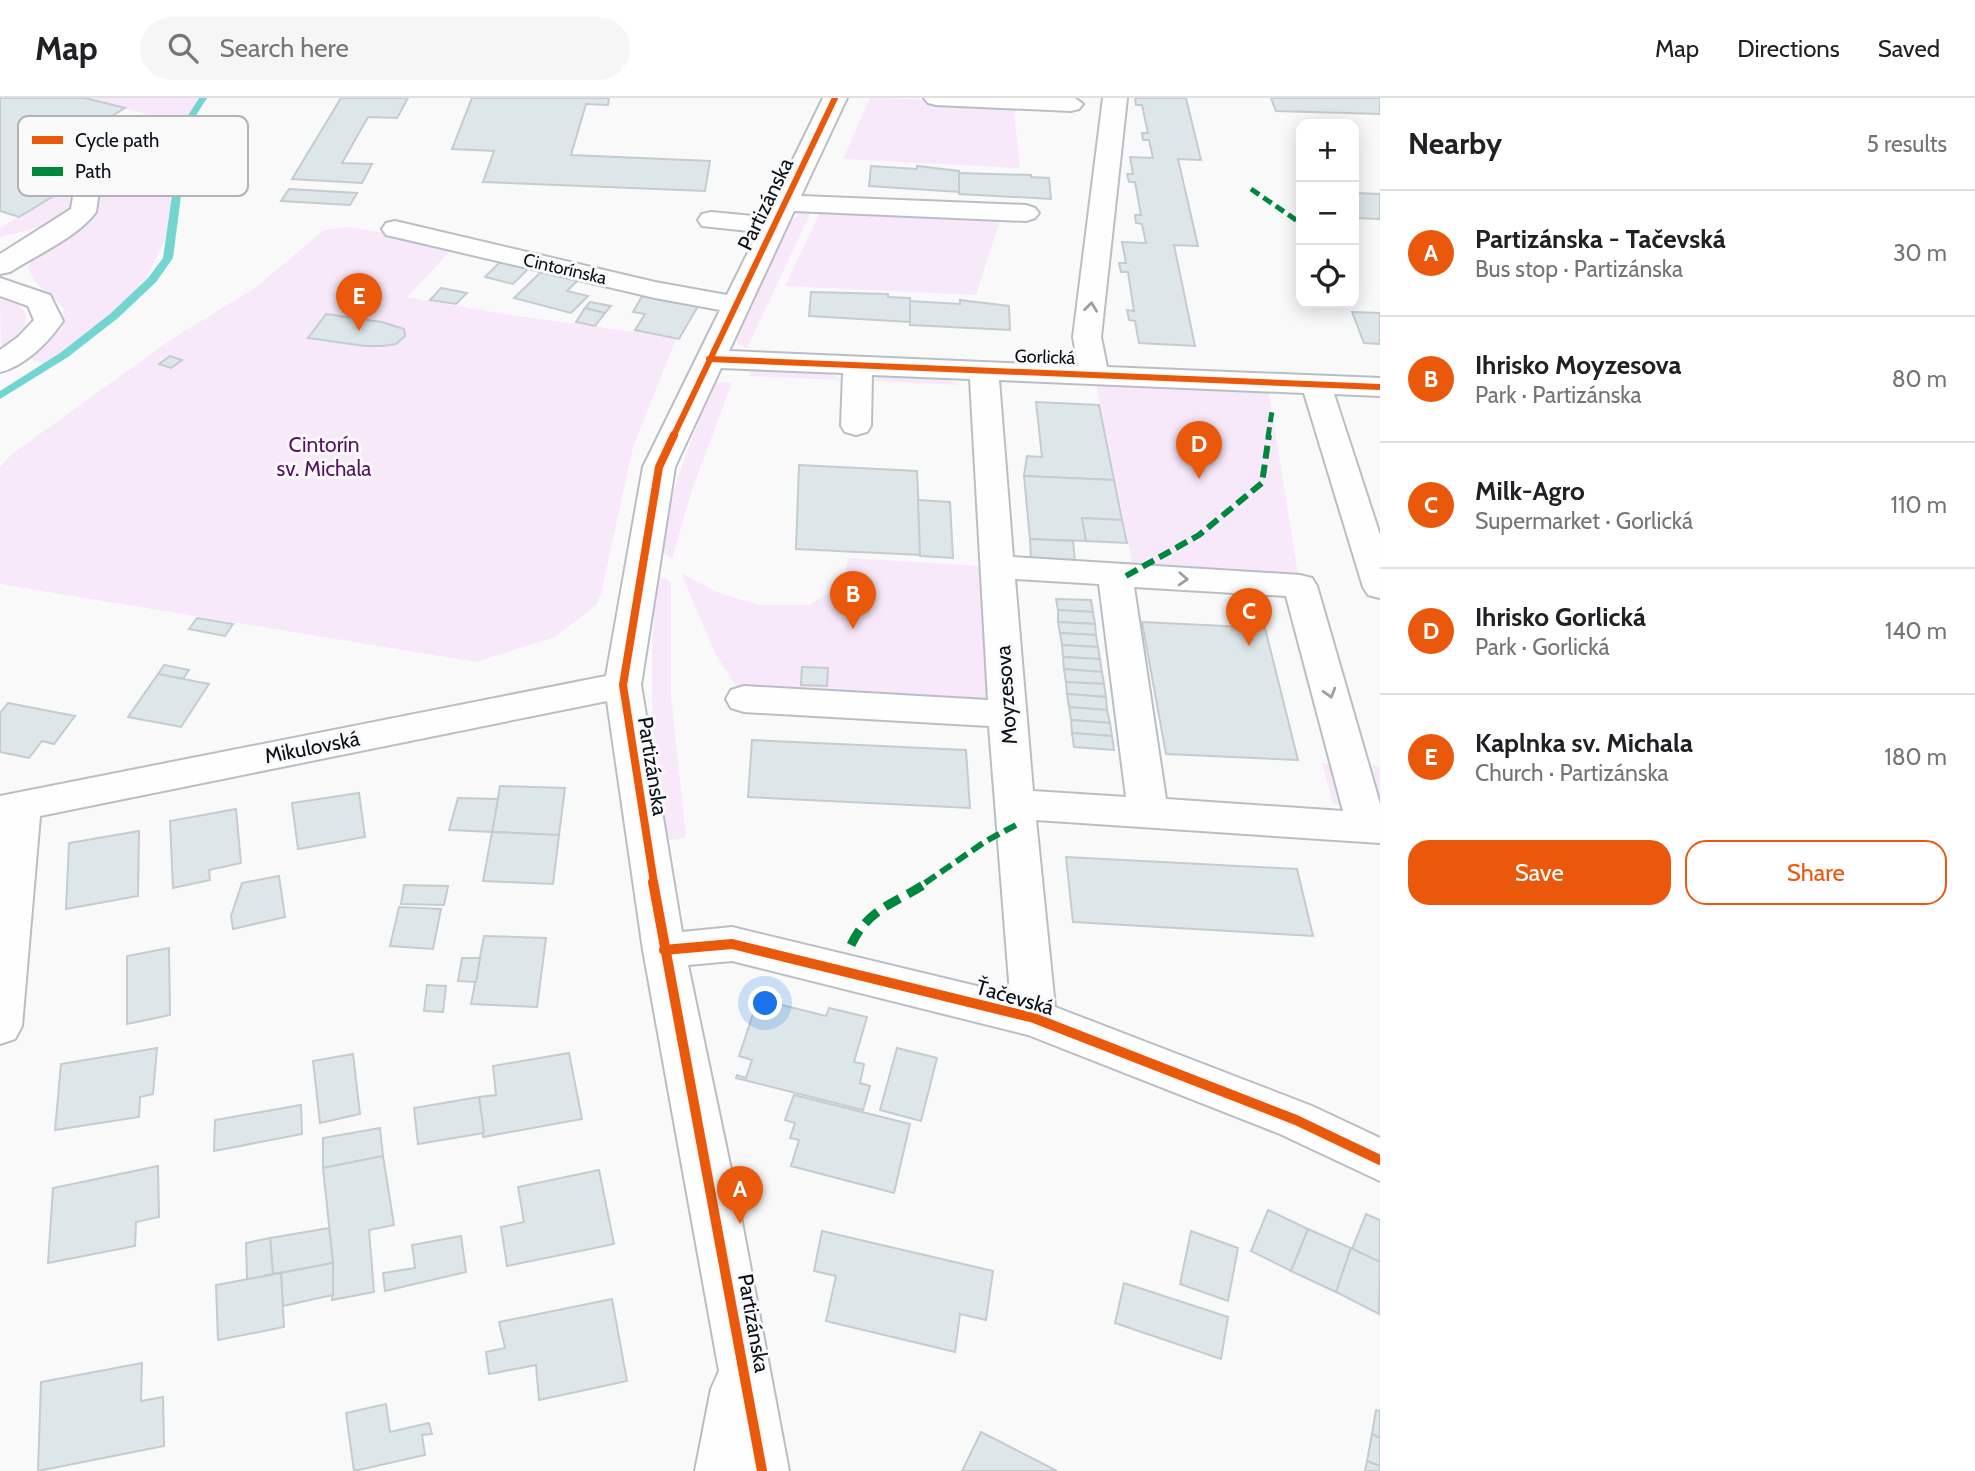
<!DOCTYPE html>
<html lang="en">
<head>
<meta charset="utf-8">
<style>
	body { margin:0; font-family:Cabin,sans-serif; background:#f6f6f6; color:#202124 }
	.controls { position:absolute; right:21px; top:21px; display:grid; overflow:hidden; border-radius:14px; box-shadow:0 4px 18px #0003 }
	.controls button { width:63px; height:63px; display:grid; place-items:center; padding:0; border:0; border-bottom:2px solid #e0e0e0; background:#fff; color:#202124; font:35px sans-serif }
	.you { position:absolute; left:766px; top:906px; width:24px; height:24px; margin:-18px; border:5px solid #fff; border-radius:50%; background:#1a73e8; box-shadow:0 0 0 10px #1a73e833 }
	.badge { display:grid; place-items:center; width:46px; height:46px; border-radius:50%; background:#ea580c; color:#fff; font-size:23px; font-weight:700 }
	.pin { position:absolute; translate:-50% -58px; filter:drop-shadow(0 2px 4px #0008) }
	.pin::after { content:''; position:absolute; top:37px; width:24px; height:21px; background:inherit; clip-path:polygon(0 0,100% 0,50% 100%) }
	.list { margin:0; padding:0; list-style:none }
	h2 { display:flex; justify-content:space-between; align-items:center; height:91px; margin:0; padding:0 28px; font-size:30px }
	h2 small { font-size:23px; font-weight:400; color:#757577 }
	.list li { display:grid; grid-template-columns:46px 1fr auto; gap:21px; align-items:center; box-sizing:border-box; height:126px; padding:0 28px; border-top:2px solid #e0e0e0 }
	.list b { display:block; font-size:26px; white-space:nowrap }
	.list p { margin:0; font-size:23px; white-space:nowrap; color:#757577 }
	.list em { font-size:23px; font-style:normal; color:#757577 }
	.actions { display:flex; gap:14px; padding:21px 28px }
	.actions a { flex:1; padding:16px 0; border:2px solid #ea580c; border-radius:21px; text-align:center; font-size:24px; color:#ea580c }
	.actions .main { background:#ea580c; color:#fff }
	.icon { flex:none; width:38px; height:38px; fill:none; stroke:currentColor; stroke-width:2; stroke-linecap:round; stroke-linejoin:round }
	.map { position:relative; flex:none; width:1380px; height:1373px; overflow:hidden }
	header { display:flex; align-items:center; gap:42px; box-sizing:border-box; height:98px; padding:0 35px; background:#fff; border-bottom:2px solid #e0e0e0 }
	header strong { font-size:33px }
	nav { display:flex; gap:38px; margin-inline-start:auto; font-size:24px }
	.search { width:490px; height:63px; background:#f6f6f6; display:flex; align-items:center; gap:18px; box-sizing:border-box; padding:0 24px; border-radius:38px; color:#757577; font-size:26px }
	main { display:flex }
	aside { flex:1; background:#fff }
	.map>svg:first-child { display:block }
	.green { fill:#f7e8fa }
	.lines { fill:none; stroke-linecap:round; stroke-linejoin:round }
	.stream { fill:#73d5d1; fill-rule:evenodd }
	.building { fill:#dde6e9; stroke:#c4cccf; stroke-width:2 }
	.minor-casing { stroke:#babec4; stroke-width:4 }
	.minor { fill:#fefefe; fill-rule:evenodd }
	.quiet-far2 { stroke:#00873e; stroke-width:5; stroke-dasharray:10 5; stroke-linecap:butt }
	.quiet-far1 { stroke:#00873e; stroke-width:6; stroke-dasharray:13 6; stroke-linecap:butt }
	.quiet { stroke:#00873e; stroke-width:9; stroke-dasharray:17 9; stroke-linecap:butt }
	.cycleway-far2-casing { stroke:#f9f9f9; stroke-width:9 }
	.cycleway-far1-casing { stroke:#f9f9f9; stroke-width:12 }
	.cycleway-casing { stroke:#f9f9f9; stroke-width:15 }
	.cycleway-far2 { stroke:#e8590c; stroke-width:6 }
	.cycleway-far1 { stroke:#e8590c; stroke-width:8 }
	.cycleway { stroke:#e8590c; stroke-width:10 }
	.oneway { stroke:#9c9fa3 }
	.labels { text-anchor:middle; dominant-baseline:central; stroke-width:6; stroke-linejoin:round; paint-order:stroke }
	.far-street-label { font-size:18px; fill:#08101a; stroke:#f9f9f9 }
	.street-label { font-size:21px; fill:#08101a; stroke:#f9f9f9 }
	.park-label { font-size:21px; fill:#581064; stroke:#f9f9f9 }
	.key { fill:#f9f9f9; stroke:#b1b3b6; stroke-width:2 }
	.key-label { font-size:19px; fill:#08101a }
</style>
</head>
<body>
<header>
<strong>Map</strong>
<div class="search"><svg class="icon" aria-label="search" viewBox="0 0 24 24"><circle cx="10" cy="10" r="6"/><path d="M15 15l6 6"/></svg>Search here</div>
<nav><a>Map</a><a>Directions</a><a>Saved</a></nav>
</header>
<main>
<div class="map">
<svg width="1380" height="1373" viewBox="0 0 1380 1373">
	<rect width="100%" height="100%" fill="#f9f9f9"/>
	<g class="green">
		<path d="M85,0H198L183,27L165,141L147,179L111,218L46,266L28,260L62,231L64,211C55,197 31,187 28,169C40,146 85,127 92,111C103,87 94,56 118,41L122,42L149,17Z"/>
		<path d="M870,0L1013,4L1020,70L843,61Z"/>
		<path d="M65,79L79,80L74,111L52,126L0,139V130L64,91L49,86Z"/>
		<path d="M823,108L1003,113L976,197L785,188Z"/>
		<path d="M811,114L747,250L737,245V236L789,126L800,115Z"/>
		<path d="M347,129L399,137L452,151L407,199L497,215L633,234L635,232L676,241L633,349L601,496L596,507L555,539L476,564L0,486V369L12,356L172,241L255,190L324,132Z"/>
		<path d="M0,198C40,214 29,230 1,251Z"/>
		<path d="M752,272L829,275L841,282L749,278Z"/>
		<path d="M894,277L940,279L962,287L874,283L879,279Z"/>
		<path d="M1094,277L1267,284L1300,488L1135,478Z"/>
		<path d="M732,284L692,392L672,461L663,455C661,413 697,326 715,285Z"/>
		<path d="M849,460L996,469L1007,616L744,601L715,555L681,475L719,495L759,507H809L842,487Z"/>
		<path d="M660,480H666L671,486V598L686,740L667,742C651,652 648,577 657,486Z"/>
		<path d="M1322,665L1380,668V715L1351,712L1333,705Z"/>
	</g>
	<g class="lines">
		<path class="stream" d="M199,0H207L190,27L173,160L156,184L118,220L68,259L0,301V293L60,255L110,216L148,180L163,160L182,27Z"/>
	</g>
	<g class="building">
		<path d="M0,0H85L125,10L88,33L110,39L38,83L65,91L19,119L0,113Z"/>
		<path d="M341,0H408L397,20L368,19L342,65L372,66L362,85L292,81Z"/>
		<path d="M472,0H609L608,7L586,6L571,57L710,63L705,93L483,84L494,53L452,51Z"/>
		<path d="M1135,0H1186L1201,62L1178,61L1198,148L1174,147L1195,248L1139,245L1135,223L1129,222L1127,212L1134,213L1128,174H1121L1120,170L1119,165H1126L1122,144L1146,145L1142,126L1136,125L1135,117H1141L1135,84H1129L1127,76H1133L1130,59L1153,60L1149,42H1143L1142,35H1148L1142,7H1136Z"/>
		<path d="M1271,0H1380V16L1276,13Z"/>
		<path d="M871,68L917,71V68L959,73V94L869,88Z"/>
		<path d="M959,75L1031,77V79L1049,80L1051,101L959,96Z"/>
		<path d="M289,91L357,95L350,107L281,103Z"/>
		<path d="M1354,95L1380,96V121L1354,120Z"/>
		<path d="M502,162L530,169L513,186L485,179Z"/>
		<path d="M543,172L579,181L567,193L588,198L571,215L514,200Z"/>
		<path d="M441,190L467,195L456,206L430,202Z"/>
		<path d="M811,194L888,196V199L910,200V224L809,218Z"/>
		<path d="M642,198L698,208L679,241L635,232L645,216L633,214Z"/>
		<path d="M960,202L1009,208L1010,232L910,227V203L960,206Z"/>
		<path d="M590,204L611,208L605,215L585,210Z"/>
		<path d="M585,210L605,215L595,228L576,224Z"/>
		<path d="M1352,214L1380,215V246L1364,245Z"/>
		<path d="M326,216L382,224L404,231L405,238L396,246L383,248H365L308,240Z"/>
		<path d="M170,258L182,262L171,270L159,266Z"/>
		<path d="M1036,304L1099,307L1114,382L1024,378L1027,358L1042,359Z"/>
		<path d="M799,367L917,373L921,457L796,451Z"/>
		<path d="M1024,378L1114,382L1122,422L1082,420L1086,443L1030,441Z"/>
		<path d="M918,402L950,404L953,460L920,458Z"/>
		<path d="M1082,420L1122,422L1127,445L1086,443Z"/>
		<path d="M1030,441L1073,443L1075,464L1031,462Z"/>
		<path d="M1056,501L1091,502L1093,514L1058,512Z"/>
		<path d="M1058,512L1093,514L1095,526L1058,524Z"/>
		<path d="M197,520L233,526L225,538L189,531Z"/>
		<path d="M1058,524L1095,526L1096,537L1060,535Z"/>
		<path d="M1142,524L1265,530L1298,662L1166,656Z"/>
		<path d="M1060,535L1096,537L1098,549L1062,547Z"/>
		<path d="M1062,547L1098,549L1100,561L1063,559Z"/>
		<path d="M1063,559L1100,561L1102,574L1064,571Z"/>
		<path d="M164,567L189,572L183,581L158,576Z"/>
		<path d="M802,569L828,570L827,588L801,587Z"/>
		<path d="M1064,571L1102,574L1104,586L1066,584Z"/>
		<path d="M158,576L209,586L181,629L128,619Z"/>
		<path d="M1066,584L1104,586L1106,599L1067,596Z"/>
		<path d="M1067,596L1106,599L1107,612L1069,609Z"/>
		<path d="M8,605L75,618L54,646L42,643L29,660L0,654V615Z"/>
		<path d="M1069,609L1107,612L1110,625L1071,622Z"/>
		<path d="M1071,622L1110,625L1112,638L1072,635Z"/>
		<path d="M1072,635L1112,638L1114,652L1074,649Z"/>
		<path d="M752,642L966,652L970,710L748,699Z"/>
		<path d="M500,688L565,690L559,737L492,734Z"/>
		<path d="M359,695L365,739L298,751L292,705Z"/>
		<path d="M458,700L498,701L492,734L449,732Z"/>
		<path d="M236,711L241,765L209,772L210,782L173,790L170,723Z"/>
		<path d="M139,733L138,798L66,811L69,745Z"/>
		<path d="M492,734L559,737L553,786L483,783Z"/>
		<path d="M1066,759L1297,771L1313,838L1073,824Z"/>
		<path d="M279,778L285,819L233,831L231,818L242,785Z"/>
		<path d="M404,787L448,788L444,807L401,806Z"/>
		<path d="M399,809L441,811L433,851L390,848Z"/>
		<path d="M484,838L546,840L537,909L471,906Z"/>
		<path d="M169,850L170,917L127,926V858Z"/>
		<path d="M462,860H480L476,884L458,883Z"/>
		<path d="M427,887L446,888L443,914L424,913Z"/>
		<path d="M758,901L826,918L829,910L867,919L854,964L864,966L860,985L870,988L863,1012L736,980L737,977L746,980L752,962L739,958Z"/>
		<path d="M157,950L153,996L140,999L139,1019L55,1032L61,966Z"/>
		<path d="M897,950L937,960L921,1023L880,1012Z"/>
		<path d="M569,955L582,1021L483,1039L479,999L496,997L493,968Z"/>
		<path d="M353,956L360,1016L320,1025L313,963Z"/>
		<path d="M794,997L910,1026L894,1095L791,1068L799,1042L790,1040L795,1025L785,1022Z"/>
		<path d="M479,999L484,1035L418,1046L414,1010Z"/>
		<path d="M301,1007L302,1036L214,1053L215,1022Z"/>
		<path d="M380,1030L383,1058L323,1070V1040Z"/>
		<path d="M383,1058L394,1127L369,1132L374,1194L332,1202L333,1165L323,1070Z"/>
		<path d="M158,1068L159,1119L136,1124L135,1148L48,1165L53,1090Z"/>
		<path d="M599,1072L614,1146L507,1168L501,1129L524,1124L518,1089Z"/>
		<path d="M1268,1112L1308,1131L1291,1173L1251,1153Z"/>
		<path d="M1366,1116L1380,1122V1164L1352,1151Z"/>
		<path d="M329,1130L333,1165L273,1176L270,1140Z"/>
		<path d="M1308,1131L1351,1150L1336,1194L1291,1173Z"/>
		<path d="M822,1133L993,1173L986,1222L960,1216L955,1254L826,1223L836,1178L814,1173Z"/>
		<path d="M1191,1133L1238,1150L1228,1203L1180,1186Z"/>
		<path d="M461,1138L466,1174L385,1193L383,1175L415,1170L412,1147Z"/>
		<path d="M270,1140L273,1176L247,1182L246,1145Z"/>
		<path d="M1351,1150L1380,1164L1379,1216L1336,1194Z"/>
		<path d="M333,1165V1197L283,1208L281,1175Z"/>
		<path d="M281,1175L284,1229L218,1242L216,1187Z"/>
		<path d="M1124,1185L1228,1219L1221,1261L1115,1225Z"/>
		<path d="M612,1201L627,1283L539,1302L536,1267L489,1276L486,1254L505,1250L499,1224Z"/>
		<path d="M142,1265L141,1303L163,1299L164,1348L38,1373L41,1284Z"/>
		<path d="M386,1306L390,1334L429,1325L432,1336L422,1337L425,1357L354,1373L346,1315Z"/>
		<path d="M1376,1312L1380,1313V1340L1372,1336Z"/>
		<path d="M981,1334L1057,1373H962Z"/>
		<path d="M1372,1336L1380,1340V1368L1367,1363Z"/>
		<path d="M1367,1363L1380,1368V1373H1365Z"/>
	</g>
	<g class="lines">
		<g class="minor-casing">
			<g id="minor">
				<path d="M823,0H847L801,98L1026,107L1035,110L1039,115L1035,120L1026,123L794,113L729,253L1078,268L1073,239L1103,0H1127L1101,239L1107,269L1380,280V298L1334,296L1380,437V500L1368,497L1363,489L1304,295L999,282L1013,459L1300,477L1312,480L1317,488L1380,706V745L1036,722L1055,909L1312,1008L1380,1040V1083L1280,1036L1028,937L732,863L688,867L741,1119L789,1373H695L711,1291L719,1273L643,852L607,603L40,718L22,928L15,941L0,946V698L606,578L643,369L720,212L655,200L395,139L386,137L382,131L386,125L395,123L655,184L727,197L758,134L702,128L698,122L702,116L711,114L765,119ZM721,270L843,275L841,328L845,334L856,337L867,334L871,328L872,277L970,281L988,602L744,588L731,592L726,601L731,610L744,614L989,628L1010,896L732,829L682,834L641,587L675,369ZM1015,481L1099,486L1126,699L1033,693ZM1134,489L1286,498L1343,713L1166,701Z"/>
				<path d="M924,0H1075L1083,6L1079,11L1071,13L936,7L928,5Z"/>
				<path d="M93,42L102,44L105,49L96,114C79,138 35,158 10,174L0,176V156L71,111L81,49L84,44Z"/>
				<path d="M0,180L50,197L63,223C49,244 25,268 0,274V252L18,239L34,222L28,208L0,198Z"/>
			</g>
		</g>
		<use href="#minor" class="minor"/>
		<g class="quiet-far2">
			<path d="M1251,91L1299,124"/>
			<path d="M1268,339L1272,313"/>
		</g>
		<g class="quiet-far1">
			<path d="M1126,478L1199,437L1262,385L1269,337"/>
			<path d="M925,785L986,743L1016,727"/>
		</g>
		<path class="quiet" d="M851,847C869,809 895,806 928,784"/>
		<g class="cycleway-far2-casing">
			<g id="cycleway-far2">
				<path d="M709,261L1380,289"/>
				<path d="M673,339L835,0"/>
			</g>
		</g>
		<g class="cycleway-far1-casing">
			<path id="cycleway-far1" d="M654,785L623,587L659,369L674,337"/>
		</g>
		<g class="cycleway-casing">
			<g id="cycleway">
				<path d="M653,784L762,1373"/>
				<path d="M664,852L732,846L1034,920L1296,1022L1380,1062"/>
			</g>
		</g>
		<use href="#cycleway-far2" class="cycleway-far2"/>
		<use href="#cycleway-far1" class="cycleway-far1"/>
		<use href="#cycleway" class="cycleway"/>
	</g>
	<defs><path id="oneway-chevron" d="M-2-3.5L2.5 0L-2 3.5" fill="none" stroke-width="1.6" stroke-linecap="round" stroke-linejoin="round" transform="scale(1.75)"/></defs>
	<g class="oneway">
		<use href="#oneway-chevron" transform="translate(1091 209) rotate(-83)"/>
		<use href="#oneway-chevron" transform="translate(1183 481) rotate(3)"/>
		<use href="#oneway-chevron" transform="translate(1330 595) rotate(74)"/>
	</g>
	<g class="labels">
		<g class="far-street-label">
			<text transform="translate(565 171) rotate(13)">Cintorínska</text>
			<text transform="translate(1045 259) rotate(2)">Gorlická</text>
		</g>
		<g class="street-label">
			<text transform="translate(765 106) rotate(-64)">Partizánska</text>
			<text transform="translate(1006 597) rotate(-94)">Moyzesova</text>
			<text transform="translate(312 649) rotate(-11)">Mikulovská</text>
			<text transform="translate(653 668) rotate(81)">Partizánska</text>
			<text transform="translate(1015 899) rotate(16)">Ťačevská</text>
			<text transform="translate(754 1225) rotate(80)">Partizánska</text>
		</g>
		<g class="park-label">
			<text x="324" y="346">Cintorín<tspan x="324" dy="24">sv. Michala</tspan></text>
		</g>
	</g>
	<rect x="18" y="18" width="230" height="80" rx="10" class="key"/>
	<rect x="32" y="38" width="31" height="8" fill="#e8590c"/>
	<rect x="32" y="69" width="31" height="9" fill="#00873e"/>
	<g class="key-label">
		<text x="75" y="49">Cycle path</text>
		<text x="75" y="80">Path</text>
	</g>
</svg>
<div class="controls">
<button>+</button>
<button>−</button>
<button><svg class="icon" aria-label="locate" viewBox="0 0 24 24"><circle cx="12" cy="12" r="6"/><path d="M12 2v4M12 18v4M2 12h4M18 12h4"/></svg></button>
</div>
<div class="you"></div>
<div class="pin badge" style="left:740px;top:1126px">A</div>
<div class="pin badge" style="left:853px;top:531px">B</div>
<div class="pin badge" style="left:1249px;top:548px">C</div>
<div class="pin badge" style="left:1199px;top:381px">D</div>
<div class="pin badge" style="left:359px;top:233px">E</div>
</div>
<aside>
<h2>Nearby<small>5 results</small></h2>
<ul class="list">
<li><span class="badge">A</span><div><b>Partizánska - Tačevská</b><p>Bus stop · Partizánska</p></div><em>30 m</em></li>
<li><span class="badge">B</span><div><b>Ihrisko Moyzesova</b><p>Park · Partizánska</p></div><em>80 m</em></li>
<li><span class="badge">C</span><div><b>Milk-Agro</b><p>Supermarket · Gorlická</p></div><em>110 m</em></li>
<li><span class="badge">D</span><div><b>Ihrisko Gorlická</b><p>Park · Gorlická</p></div><em>140 m</em></li>
<li><span class="badge">E</span><div><b>Kaplnka sv. Michala</b><p>Church · Partizánska</p></div><em>180 m</em></li>
</ul>
<div class="actions"><a class="main">Save</a><a>Share</a></div>
</aside>
</main>
</body>
</html>
